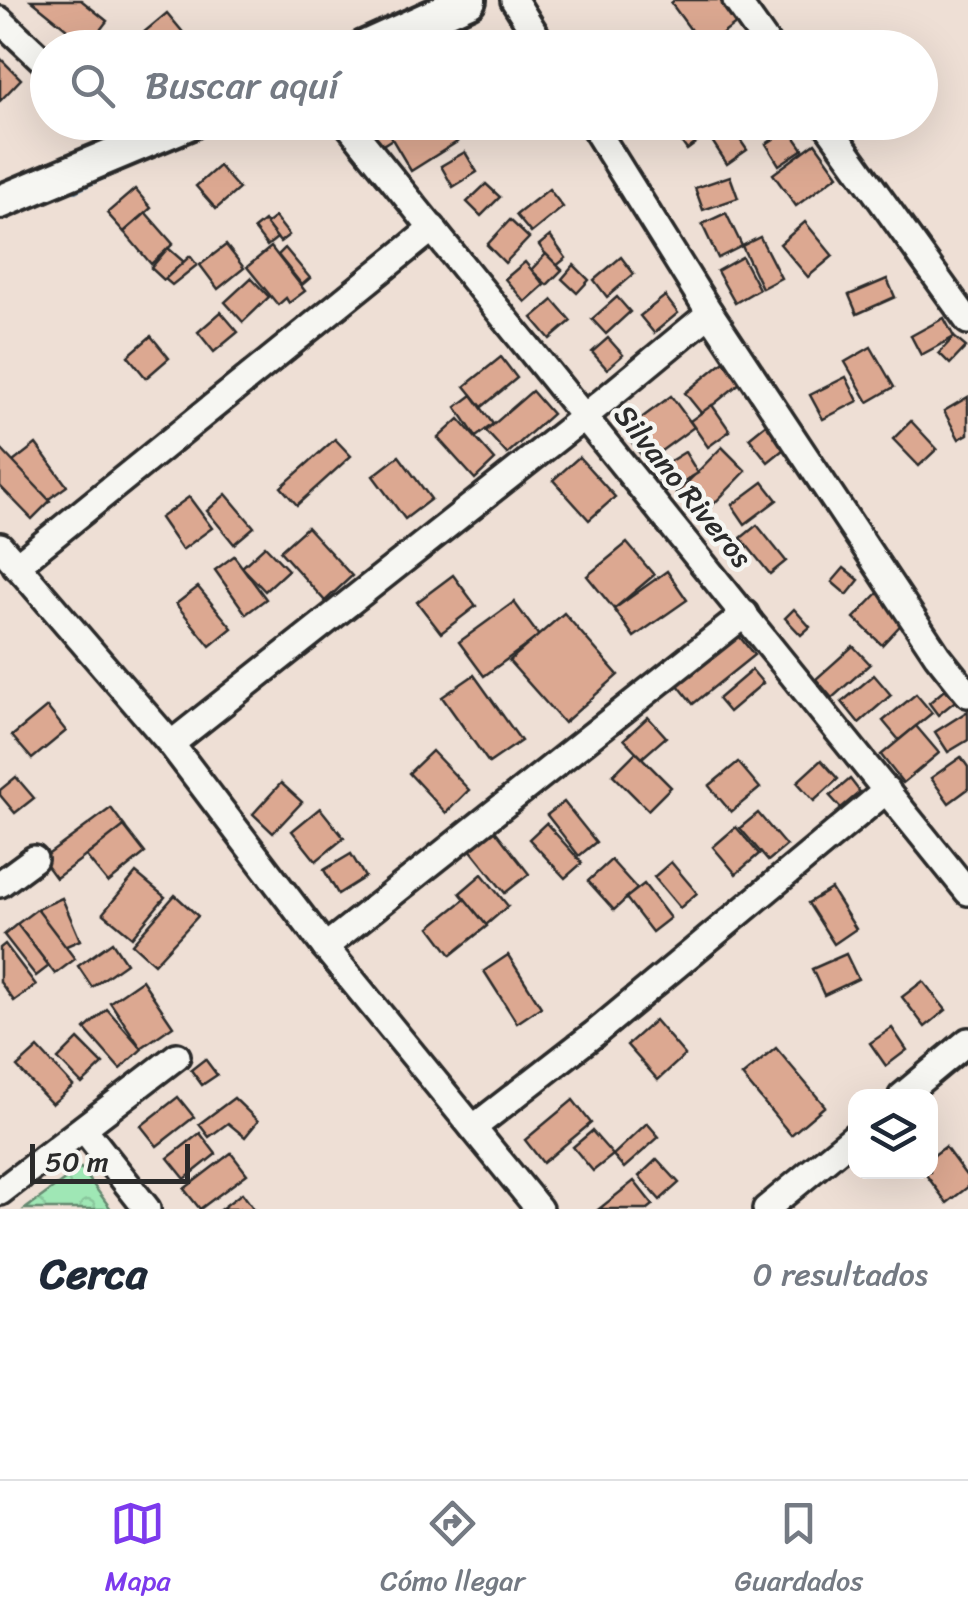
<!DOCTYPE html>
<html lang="es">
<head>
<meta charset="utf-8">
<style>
	body { margin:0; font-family:Sriracha,sans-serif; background:#f6f6f7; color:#1f2937 }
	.controls { position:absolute; right:30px; bottom:30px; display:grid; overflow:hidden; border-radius:20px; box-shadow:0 10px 40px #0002 }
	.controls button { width:90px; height:90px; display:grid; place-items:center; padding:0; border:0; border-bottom:2px solid #e0e1e3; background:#fff; color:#1f2937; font:50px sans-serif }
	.scale { position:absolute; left:30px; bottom:25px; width:160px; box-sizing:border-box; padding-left:10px; border:5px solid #2b2b2b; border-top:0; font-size:28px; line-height:35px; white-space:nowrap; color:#2b2b2b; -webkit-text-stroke:8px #f6f6f2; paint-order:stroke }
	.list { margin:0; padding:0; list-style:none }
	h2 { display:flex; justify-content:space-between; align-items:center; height:130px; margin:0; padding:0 40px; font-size:42px }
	h2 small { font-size:32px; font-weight:400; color:#747a83 }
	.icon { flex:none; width:55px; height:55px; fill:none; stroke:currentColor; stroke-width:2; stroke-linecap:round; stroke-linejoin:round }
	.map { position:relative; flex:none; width:968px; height:1209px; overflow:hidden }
	.search { position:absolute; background:#fff; box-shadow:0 10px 40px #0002; left:30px; right:30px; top:30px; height:110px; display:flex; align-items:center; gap:25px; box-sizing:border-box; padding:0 35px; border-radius:55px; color:#747a83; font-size:38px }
	.sheet { height:270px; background:#fff }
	nav { display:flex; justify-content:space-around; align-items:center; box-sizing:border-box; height:140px; border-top:2px solid #e0e1e3; background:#fff; font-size:28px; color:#747a83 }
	nav a { display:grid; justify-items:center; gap:5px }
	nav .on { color:#7c3aed }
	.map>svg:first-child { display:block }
	.park { fill:url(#park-crowns); stroke:#658970; stroke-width:2.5 }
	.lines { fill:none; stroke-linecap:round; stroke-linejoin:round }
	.stream { stroke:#6b8ca4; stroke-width:6 }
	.building { fill:#dca891; stroke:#2b2b2b; stroke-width:2.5 }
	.minor-casing { stroke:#2b2b2b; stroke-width:32 }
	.major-casing { stroke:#2b2b2b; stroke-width:40 }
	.minor { stroke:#f6f6f2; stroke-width:25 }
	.major { stroke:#f6f6f2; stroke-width:32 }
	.labels { text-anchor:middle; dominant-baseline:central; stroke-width:9; stroke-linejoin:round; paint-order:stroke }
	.street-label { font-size:30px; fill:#2b2b2b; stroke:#f6f6f2 }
</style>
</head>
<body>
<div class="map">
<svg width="968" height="1209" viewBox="0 0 968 1209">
	<defs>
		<pattern id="park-crowns" width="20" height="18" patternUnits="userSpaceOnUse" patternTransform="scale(2.5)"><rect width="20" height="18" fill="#9fe7b5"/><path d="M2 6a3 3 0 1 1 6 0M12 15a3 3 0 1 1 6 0" fill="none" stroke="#89c69c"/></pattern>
	</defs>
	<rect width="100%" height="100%" fill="#eedfd5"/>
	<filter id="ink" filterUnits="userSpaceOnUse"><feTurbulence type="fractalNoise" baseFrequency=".01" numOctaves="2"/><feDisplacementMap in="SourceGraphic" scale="20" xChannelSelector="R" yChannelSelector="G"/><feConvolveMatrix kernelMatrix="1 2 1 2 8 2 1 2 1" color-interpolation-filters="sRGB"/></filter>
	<g filter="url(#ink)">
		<path class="park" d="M81,1168L111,1209H25Z"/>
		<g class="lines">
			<path class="stream" d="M75,190L123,168"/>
		</g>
		<g class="building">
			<path d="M31,0H81L107,21L88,46Z"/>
			<path d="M675,0H720L737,23L704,48L671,3Z"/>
			<path d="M167,13L196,48H134L131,43Z"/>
			<path d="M0,58L21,79L0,101Z"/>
			<path d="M374,122H393L400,134L381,146L368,126Z"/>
			<path d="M407,122H445L457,142L411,171L389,134Z"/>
			<path d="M667,122H691L703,138L687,150Z"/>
			<path d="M716,122H728L747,150L727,164L705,130Z"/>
			<path d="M789,129L803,149L779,165L766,144Z"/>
			<path d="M815,143L838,175L796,206L773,174Z"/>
			<path d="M465,152L477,172L453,187L441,166Z"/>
			<path d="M219,166L239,189L216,209L196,186Z"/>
			<path d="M730,176L738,198L703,210L695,188Z"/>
			<path d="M486,184L500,197L481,216L467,202Z"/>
			<path d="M135,189L151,208L124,232L107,213Z"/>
			<path d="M549,189L563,207L531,233L516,215Z"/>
			<path d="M146,213L173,244L151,264L124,232Z"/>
			<path d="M726,213L742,246L718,258L702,224Z"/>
			<path d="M275,217L289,235L280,242L266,224Z"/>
			<path d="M510,220L529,238L505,263L487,245Z"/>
			<path d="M264,221L277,238L267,246L254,229Z"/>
			<path d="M805,222L833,256L808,277L780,244Z"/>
			<path d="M550,236L566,258L555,267L539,245Z"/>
			<path d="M760,237L781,278L762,288L742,246Z"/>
			<path d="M226,245L244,268L218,289L200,265Z"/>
			<path d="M271,247L305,291L289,303L286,298L278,305L247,267Z"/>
			<path d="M168,248L184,262L164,280L151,268Z"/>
			<path d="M285,248L310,278L302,285L278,255Z"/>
			<path d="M546,254L562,270L547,285L531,270Z"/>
			<path d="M190,256L197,265L172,285L165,279Z"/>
			<path d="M621,257L634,274L607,297L594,280Z"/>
			<path d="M742,257L759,289L735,303L717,271Z"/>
			<path d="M525,262L544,285L525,302L505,279Z"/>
			<path d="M574,265L589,280L577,293L562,279Z"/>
			<path d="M251,278L269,297L243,322L225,302Z"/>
			<path d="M887,279L895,297L857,314L849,295Z"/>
			<path d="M665,296L678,313L654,333L640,316Z"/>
			<path d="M617,297L630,312L606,334L592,319Z"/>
			<path d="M553,300L571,321L550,339L532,318Z"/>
			<path d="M221,312L238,332L214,352L198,332Z"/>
			<path d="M944,318L954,337L921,355L911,336Z"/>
			<path d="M151,336L169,358L146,378L128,356Z"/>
			<path d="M954,337L966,347L950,364L939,353Z"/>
			<path d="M608,338L623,355L607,369L592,352Z"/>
			<path d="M871,347L894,387L868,402L845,362Z"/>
			<path d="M501,357L517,378L482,407L465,386Z"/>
			<path d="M724,361L741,382L702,414L685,393Z"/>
			<path d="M846,377L858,401L823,419L810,395Z"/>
			<path d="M532,391L552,414L507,454L486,431Z"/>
			<path d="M472,395L493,424L476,437L456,407Z"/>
			<path d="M671,396L694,427L646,462L624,431Z"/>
			<path d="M968,397V434L959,439L944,411Z"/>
			<path d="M712,405L730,431L708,447L690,421Z"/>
			<path d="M459,419L495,460L475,479L438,438Z"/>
			<path d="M770,421L789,445L768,462L749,438Z"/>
			<path d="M911,421L937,449L919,466L893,439Z"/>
			<path d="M335,439L351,456L297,505L281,487Z"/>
			<path d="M36,444L67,486L43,503L13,462Z"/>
			<path d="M722,447L746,471L700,518L676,494Z"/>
			<path d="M0,448L50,501L32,519L0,486Z"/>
			<path d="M685,452L698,473L666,492L654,471Z"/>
			<path d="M399,456L431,499L405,519L373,476Z"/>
			<path d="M579,457L615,497L589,520L553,480Z"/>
			<path d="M763,482L777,500L745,524L732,505Z"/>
			<path d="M226,494L254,527L234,544L207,511Z"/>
			<path d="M189,497L212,528L182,550L160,518Z"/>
			<path d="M757,525L786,561L770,574L741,538Z"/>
			<path d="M307,527L352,576L325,601L280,551Z"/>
			<path d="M627,543L654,575L614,609L587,576Z"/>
			<path d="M265,546L288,570L265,591L242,567Z"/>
			<path d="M234,556L266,599L246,614L215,570Z"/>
			<path d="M844,568L859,580L847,595L832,582Z"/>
			<path d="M667,571L687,600L634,637L614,609Z"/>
			<path d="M453,575L476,606L441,633L417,602Z"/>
			<path d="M198,587L232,628L210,646L176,604Z"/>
			<path d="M881,590L908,617L882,645L854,618Z"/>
			<path d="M514,602L539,636L484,676L459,642Z"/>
			<path d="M794,609L810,627L801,635L785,618Z"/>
			<path d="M564,613L618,675L564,723L509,661Z"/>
			<path d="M739,636L754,655L693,704L678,685Z"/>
			<path d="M853,646L870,664L832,698L816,679Z"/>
			<path d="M752,670L763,683L729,712L718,699Z"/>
			<path d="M474,675L521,741L489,763L442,697Z"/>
			<path d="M874,675L891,695L859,723L842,702Z"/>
			<path d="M949,686L959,698L938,715L929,703Z"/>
			<path d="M916,694L932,713L899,740L883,721Z"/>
			<path d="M47,707L66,731L32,759L12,736Z"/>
			<path d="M968,711V740L948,752L935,732Z"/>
			<path d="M648,717L666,737L642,758L624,739Z"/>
			<path d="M916,726L939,753L903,783L881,755Z"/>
			<path d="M432,751L469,790L446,813L409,773Z"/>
			<path d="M636,752L671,787L648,810L613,775Z"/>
			<path d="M961,757L968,767V789L949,803L931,778Z"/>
			<path d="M821,760L838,779L814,801L797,782Z"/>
			<path d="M738,762L760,788L731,812L709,786Z"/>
			<path d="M16,777L34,798L15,813L0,795V790Z"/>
			<path d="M850,779L860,792L841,808L830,796Z"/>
			<path d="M281,783L302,802L273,833L253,814Z"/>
			<path d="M564,802L596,842L579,856L547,815Z"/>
			<path d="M111,808L125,827L56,878L42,859Z"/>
			<path d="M320,808L344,838L316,861L292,831Z"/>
			<path d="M758,813L786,846L768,861L740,828Z"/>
			<path d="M546,823L582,863L565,878L529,839Z"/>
			<path d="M124,826L145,853L108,883L86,856Z"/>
			<path d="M736,827L759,854L736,874L713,847Z"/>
			<path d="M493,828L529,874L505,893L469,848Z"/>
			<path d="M351,854L365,877L338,894L324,870Z"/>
			<path d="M611,860L637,889L614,910L588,881Z"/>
			<path d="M671,862L697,893L680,908L654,877Z"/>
			<path d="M136,873L165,897L132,937L103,913Z"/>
			<path d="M482,874L508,906L486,925L460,893Z"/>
			<path d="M644,884L670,918L652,932L626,898Z"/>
			<path d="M831,889L856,929L834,944L808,903Z"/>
			<path d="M175,895L198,916L154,964L132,944Z"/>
			<path d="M62,898L80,940L55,951L37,909Z"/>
			<path d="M465,899L487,926L451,955L430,927Z"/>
			<path d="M37,909L75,959L55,974L17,924Z"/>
			<path d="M17,924L49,966L36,976L4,935Z"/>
			<path d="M112,942L126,963L92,987L78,966Z"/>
			<path d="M5,944L36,985L14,1001L0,982V948Z"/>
			<path d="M846,954L858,979L824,995L812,969Z"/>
			<path d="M508,955L541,1007L517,1023L484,971Z"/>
			<path d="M142,980L173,1026L141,1048L110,1002Z"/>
			<path d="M923,981L946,1010L925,1027L902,997Z"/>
			<path d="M107,1009L142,1049L120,1069L85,1029Z"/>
			<path d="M655,1020L685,1055L658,1080L627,1045Z"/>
			<path d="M892,1028L907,1050L886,1066L870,1043Z"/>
			<path d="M78,1039L103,1064L82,1084L58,1059Z"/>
			<path d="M38,1048L73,1086L52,1104L17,1067Z"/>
			<path d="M776,1048L825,1106L791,1135L742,1076Z"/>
			<path d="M205,1059L217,1075L202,1085L191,1070Z"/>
			<path d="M178,1097L194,1117L157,1146L141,1126Z"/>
			<path d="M234,1098L258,1121L245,1137L228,1123L209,1137L199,1124Z"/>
			<path d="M573,1100L591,1123L543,1163L525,1140Z"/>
			<path d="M647,1123L659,1137L624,1168L613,1155Z"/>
			<path d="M592,1131L613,1155L593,1171L573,1147Z"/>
			<path d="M200,1133L216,1154L185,1179L168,1158Z"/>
			<path d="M945,1147L968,1178V1187L947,1203L924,1172H930V1158Z"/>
			<path d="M231,1153L247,1174L200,1209L184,1189Z"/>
			<path d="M657,1159L679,1183L660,1200L639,1176Z"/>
			<path d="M634,1181L653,1205L648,1209H599Z"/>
			<path d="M242,1193L254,1209H221Z"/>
		</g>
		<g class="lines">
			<g class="minor-casing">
				<g id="minor">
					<path d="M514,0L544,48"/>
					<path d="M736,0L770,48"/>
					<path d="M0,20L48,65"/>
					<path d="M109,122L135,147"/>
					<path d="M346,122L968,892"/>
					<path d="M591,122L710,313L937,655L968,694"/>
					<path d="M825,122L968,321"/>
					<path d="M0,546L171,744L325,947L539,1209"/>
					<path d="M16,566L433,228"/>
					<path d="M171,744L584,417L710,313"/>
					<path d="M0,884L34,859"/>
					<path d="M325,947L745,614"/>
					<path d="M902,1096L968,1041"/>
					<path d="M473,1128L594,1034L887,790"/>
					<path d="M84,1129L147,1209"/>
					<path d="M0,1192L177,1056"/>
					<path d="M766,1209L856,1135"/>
				</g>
			</g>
			<g class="major-casing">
				<g id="major">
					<path d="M363,48L469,0"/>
					<path d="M0,202L191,122"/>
				</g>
			</g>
			<use href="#minor" class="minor"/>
			<use href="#major" class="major"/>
		</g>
	</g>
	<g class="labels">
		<g class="street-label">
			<text transform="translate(683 486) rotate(51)">Silvano Riveros</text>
		</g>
	</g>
</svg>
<div class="controls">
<button><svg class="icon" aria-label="layers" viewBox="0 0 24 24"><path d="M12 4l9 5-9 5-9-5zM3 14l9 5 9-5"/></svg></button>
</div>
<div class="scale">50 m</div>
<div class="search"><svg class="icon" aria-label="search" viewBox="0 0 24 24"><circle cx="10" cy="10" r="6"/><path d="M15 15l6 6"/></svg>Buscar aquí</div>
</div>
<section class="sheet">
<h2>Cerca<small>0 resultados</small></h2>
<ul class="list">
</ul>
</section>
<nav>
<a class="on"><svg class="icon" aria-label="map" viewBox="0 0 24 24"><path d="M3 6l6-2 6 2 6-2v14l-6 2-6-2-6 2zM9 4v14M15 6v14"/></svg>Mapa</a>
<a><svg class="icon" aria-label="directions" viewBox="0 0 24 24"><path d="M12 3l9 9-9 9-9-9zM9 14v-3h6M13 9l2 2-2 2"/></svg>Cómo llegar</a>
<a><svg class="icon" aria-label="saved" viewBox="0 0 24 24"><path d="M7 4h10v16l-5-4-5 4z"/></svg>Guardados</a>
</nav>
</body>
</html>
